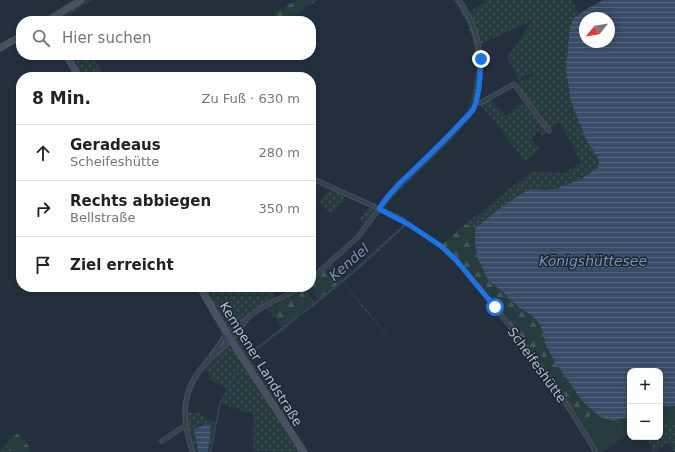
<!DOCTYPE html>
<html lang="de">
<head>
<meta charset="utf-8">
<style>
	body { margin:0; font-family:"DejaVu Sans",sans-serif; background:#f6f6f6; color:#222 }
	.controls { position:absolute; right:12px; bottom:12px; display:grid; overflow:hidden; border-radius:8px; box-shadow:0 2px 6px #0003 }
	.controls button { width:36px; height:36px; display:grid; place-items:center; padding:0; border:0; border-bottom:1px solid #e0e0e0; background:#fff; color:#222; font:20px sans-serif }
	.compass { position:absolute; left:579px; top:12px; width:36px; height:36px; border-radius:50%; background:#fff; box-shadow:0 2px 6px #0003; rotate:240deg }
	.stop { position:absolute; width:12px; height:12px; margin:-9px; border:3px solid #1a73e8; border-radius:50%; background:#fff }
	.stop.end { background:#1a73e8; border-color:#fff; box-shadow:0 1px 4px #0008 }
	.list { margin:0; padding:0; list-style:none }
	h2 { display:flex; justify-content:space-between; align-items:center; height:52px; margin:0; padding:0 16px; font-size:17px }
	h2 small { font-size:13px; font-weight:400; color:#767676 }
	.list li { display:grid; grid-template-columns:26px 1fr auto; gap:12px; align-items:center; box-sizing:border-box; height:56px; padding:0 16px; border-top:1px solid #e0e0e0 }
	.list b { display:block; font-size:15px; white-space:nowrap }
	.list p { margin:0; font-size:13px; white-space:nowrap; color:#767676 }
	.list em { font-size:13px; font-style:normal; color:#767676 }
	.icon { flex:none; width:22px; height:22px; fill:none; stroke:currentColor; stroke-width:2; stroke-linecap:round; stroke-linejoin:round }
	.map { position:relative; flex:none; width:675px; height:452px; overflow:hidden }
	.search { position:absolute; background:#fff; box-shadow:0 2px 6px #0003; left:16px; top:16px; width:300px; height:44px; display:flex; align-items:center; gap:10px; box-sizing:border-box; padding:0 14px; border-radius:16px; color:#767676; font-size:15px }
	.panel { position:absolute; background:#fff; box-shadow:0 2px 6px #0003; left:16px; top:72px; width:300px; height:220px; border-radius:16px }
	.map>svg:first-child { display:block }
	.grass { fill:url(#grass-dots) }
	.forest { fill:url(#forest-firs) }
	.park { fill:#263c3f }
	.water { fill:url(#water-rules); fill-rule:evenodd }
	.lines { fill:none; stroke-linecap:round; stroke-linejoin:round }
	.stream { stroke:#394c67; stroke-width:1 }
	.street-casing { stroke:#565f6c; stroke-width:5 }
	.secondary-casing { stroke:#565f6c; stroke-width:7 }
	.street { stroke:#38414e; stroke-width:4 }
	.secondary { stroke:#465061; stroke-width:6 }
	.route { stroke:#1a73e8; stroke-width:5 }
	.labels { text-anchor:middle; dominant-baseline:central; stroke-width:3; stroke-linejoin:round; paint-order:stroke }
	.street-label { font-size:13px; fill:#b4bcc9; stroke:#1d2633 }
	.water-label { font-size:14px; font-style:italic; fill:#7c92b1; stroke:#1d2633 }
</style>
</head>
<body>
<div class="map">
<svg width="675" height="452" viewBox="0 0 675 452">
	<defs>
		<pattern id="grass-dots" width="8" height="8" patternUnits="userSpaceOnUse"><rect width="8" height="8" fill="#263c3f"/><path d="M2 2h.1M6 6h.1" fill="none" stroke="#435659" stroke-width="1.8" stroke-linecap="round"/></pattern>
		<pattern id="forest-firs" width="22" height="20" patternUnits="userSpaceOnUse"><rect width="22" height="20" fill="#263c3f"/><path d="M5 1l3.5 6h-7zM16 11l3.5 6h-7z" fill="#435659"/></pattern>
		<pattern id="water-rules" width="6" height="5" patternUnits="userSpaceOnUse"><rect width="6" height="5" fill="#394c67"/><path d="M0 2.5h6" fill="none" stroke="#53647b"/></pattern>
	</defs>
	<rect width="100%" height="100%" fill="#242f3e"/>
	<g class="grass">
		<path d="M87,0H93L65,17L68,21H55L58,18Z"/>
		<path d="M453,0H457C476,27 482,56 476,88C474,97 473,104 468,112L467,110C471,103 472,96 473,89C480,55 473,28 453,0Z"/>
		<path d="M487,0H572L579,14L573,19L566,71L571,101L575,112L585,137L593,151L597,156L599,160V167L581,179L556,189L545,190L530,189L516,197L498,210L475,228L466,224L532,171L566,173L581,162L560,122L549,130L516,84L534,74L533,72L519,80L507,58L533,20L481,44L475,23L470,12Z"/>
		<path d="M69,55H91L106,77H81Z"/>
		<path d="M490,99L506,116L524,99L547,132L543,135L539,131L531,139L540,149L525,162L497,124L480,105Z"/>
		<path d="M472,115V116L448,144L400,190L385,207L406,218V221L383,209L381,207L398,189Z"/>
		<path d="M332,189L345,195L344,201L331,214L319,202Z"/>
		<path d="M370,206L375,209L364,224L359,220Z"/>
		<path d="M403,222L405,223V227L344,282L389,337L388,338L343,283L249,357L286,414L285,415L235,339L236,337L248,354L341,281L332,265L333,264L342,279L402,226Z"/>
		<path d="M195,287H198L222,331C224,345 200,365 193,378C184,392 181,409 184,426H183C181,412 182,399 187,386C193,371 205,360 214,347C217,344 220,340 221,336C221,333 221,333 220,330Z"/>
		<path d="M203,287H272L275,298L253,311L232,330L228,329Z"/>
		<path d="M227,346L232,349L242,363L227,389L209,379L212,376L203,371C194,384 188,397 188,413H198L216,423L210,452H208L211,435L203,424L196,428L194,431L198,452H194L186,413C187,392 197,376 211,361C216,355 221,350 227,346Z"/>
		<path d="M243,365L302,452L253,451L254,415L221,403Z"/>
		<path d="M675,421V452L668,442L654,452H652L648,437H660V422Z"/>
		<path d="M9,441L18,452H0Z"/>
	</g>
	<g class="forest">
		<path d="M297,0H318L285,21H278L273,13Z"/>
		<path d="M466,224L475,228V243L503,292L508,298L521,310L530,314L539,323L543,332L545,343L550,354L575,391L586,405L592,411L584,430L495,305L441,245Z"/>
		<path d="M332,265L341,281L318,299L312,292L309,295L315,301L282,327L267,309L301,291L306,287H311V282Z"/>
		<path d="M18,433L31,449L28,452H18L9,441Z"/>
	</g>
	<g class="park">
		<path d="M660,405L668,407L675,406V421L660,422Z"/>
		<path d="M592,411L600,417H630V433L603,452H598L584,430Z"/>
	</g>
	<g class="water">
		<path d="M603,0H675V406L668,407L660,405V371H630V417L613,421L600,417L586,405L575,391L550,354L545,343L543,332L539,323L530,314L522,310L508,298L503,292L488,280L478,259L475,243V228L498,210L516,197L530,189L545,190L556,189L581,179L599,167V160L597,156L593,151L585,137L575,112L571,101L566,71L570,28L573,19L579,14L587,9ZM585,18H609V42H585Z"/>
		<path d="M205,424L210,426C212,434 209,443 208,452H198L194,428H197Z"/>
	</g>
	<g class="lines">
		<g class="stream">
			<path d="M455,0C471,22 481,50 477,77C476,85 474,92 473,99"/>
			<path d="M440,149L471,116"/>
			<path d="M404,220L405,219L382,208L390,198L438,151"/>
			<path d="M303,313L344,280L403,227L404,224"/>
			<path d="M248,355L298,316"/>
			<path d="M211,452L220,403L240,367"/>
		</g>
		<g class="street-casing">
			<g id="street">
				<path d="M476,103L482,102L514,84L549,131"/>
				<path d="M311,178L373,206L408,224L441,246L456,260L495,307L544,371L571,411L596,452"/>
				<path d="M311,279L357,238L379,209L385,200L399,184L439,146L473,110C477,102 477,94 479,86C483,54 478,27 459,0"/>
				<path d="M247,318L261,308L302,287"/>
				<path d="M213,354L223,339L242,322"/>
				<path d="M162,441L186,425"/>
				<path d="M192,452C190,443 187,434 186,425C182,398 191,378 210,359C216,353 222,348 228,343C237,335 242,325 249,316"/>
			</g>
		</g>
		<g class="secondary-casing">
			<g id="secondary">
				<path d="M47,21L81,0"/>
				<path d="M0,48L21,36"/>
				<path d="M66,55L79,77"/>
				<path d="M200,287L231,340L304,452"/>
			</g>
		</g>
		<use href="#street" class="street"/>
		<use href="#secondary" class="secondary"/>
	</g>
	<g class="lines">
		<path class="route" d="M481,59C480,76 480,95 473,110C461,122 449,136 436,148C417,168 394,185 379,209L408,224L441,246L456,260L495,307"/>
	</g>
	<g class="labels">
		<g class="street-label">
			<text transform="translate(261 364) rotate(58)">Kempener Landstraße</text>
			<text transform="translate(537 365) rotate(54)">Scheifeshütte</text>
		</g>
		<g class="water-label">
			<text x="593" y="261">Königshüttesee</text>
			<text transform="translate(349 262) rotate(-41)">Kendel</text>
		</g>
	</g>
</svg>
<div class="controls">
<button>+</button>
<button>−</button>
</div>
<svg class="compass" viewBox="-18 -18 36 36"><path d="M0-13l5 13h-10z" fill="#e53935"/><path d="M0 13l5-13h-10z" fill="#767676"/></svg>
<div class="stop" style="left:495px;top:307px"></div>
<div class="stop end" style="left:481px;top:59px"></div>
<div class="search"><svg class="icon" aria-label="search" viewBox="0 0 24 24"><circle cx="10" cy="10" r="6"/><path d="M15 15l6 6"/></svg>Hier suchen</div>
<section class="panel">
<h2>8 Min.<small>Zu Fuß · 630 m</small></h2>
<ul class="list">
<li><svg class="icon" aria-label="ahead" viewBox="0 0 24 24"><path d="M12 20V5M6 11l6-6 6 6"/></svg><div><b>Geradeaus</b><p>Scheifeshütte</p></div><em>280 m</em></li>
<li><svg class="icon" aria-label="right" viewBox="0 0 24 24"><path d="M7 20v-9h11M14 6l5 5-5 5"/></svg><div><b>Rechts abbiegen</b><p>Bellstraße</p></div><em>350 m</em></li>
<li><svg class="icon" aria-label="arrive" viewBox="0 0 24 24"><path d="M6 21V4h12l-3 4 3 4H6"/></svg><div><b>Ziel erreicht</b></div></li>
</ul>
</section>
</div>
</body>
</html>
